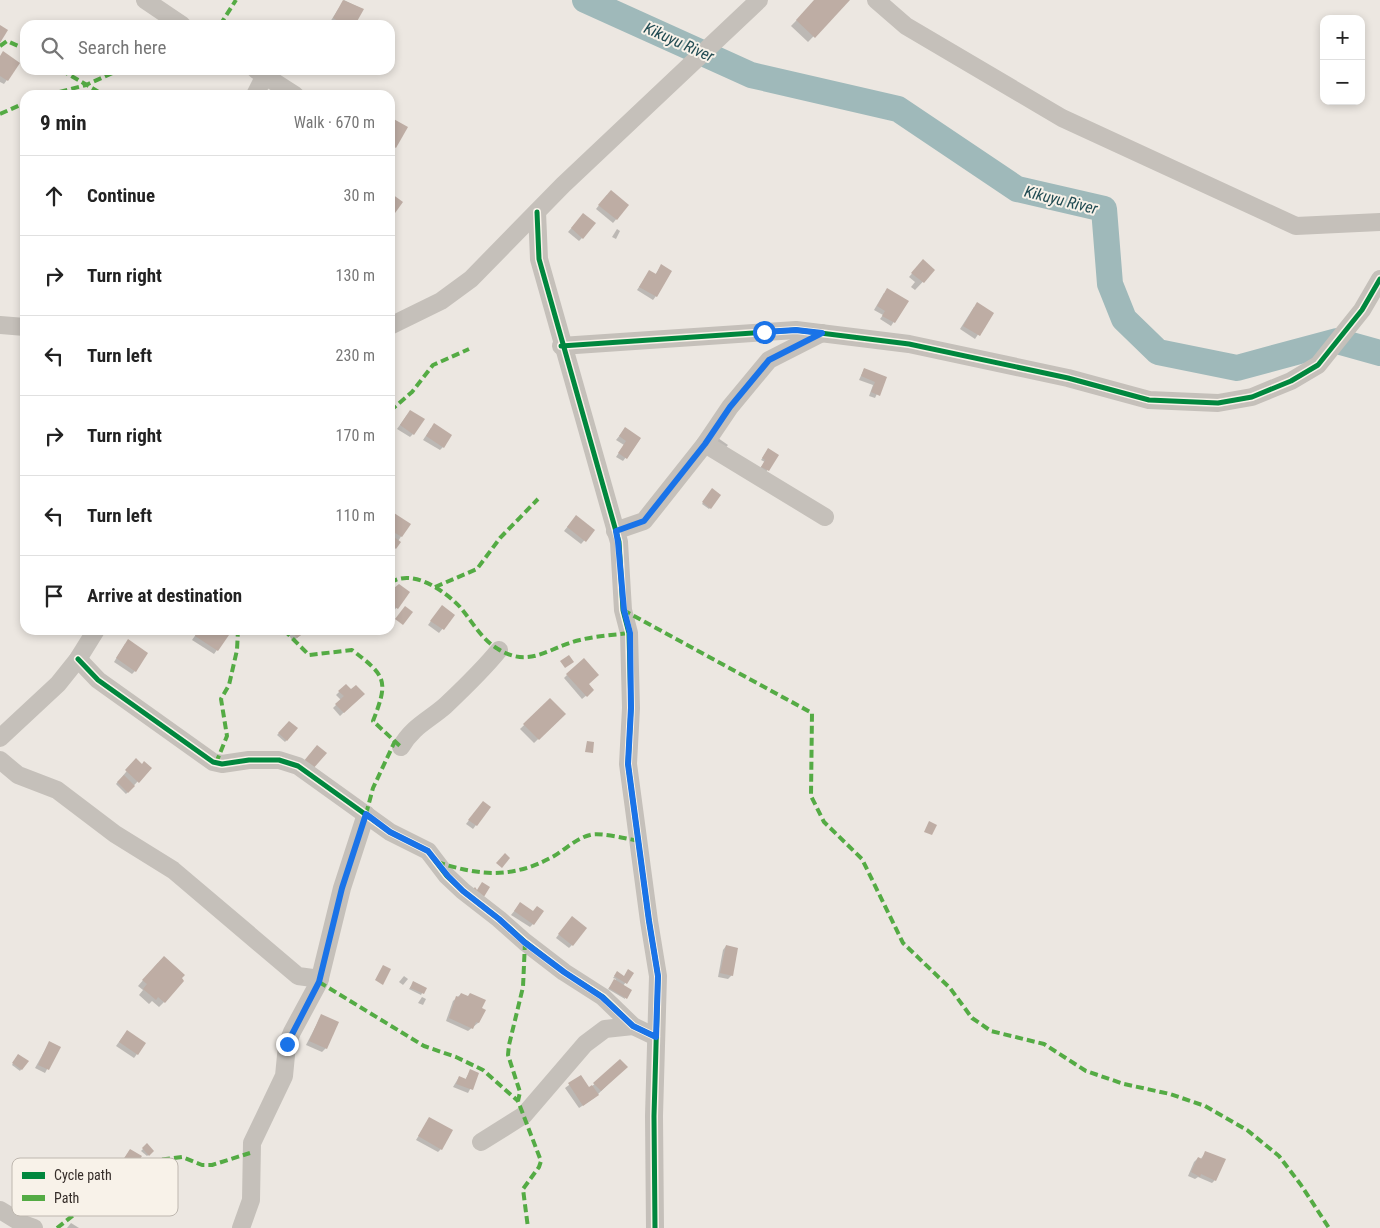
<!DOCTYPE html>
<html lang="en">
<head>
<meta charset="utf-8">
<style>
	body { margin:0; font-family:"Roboto Condensed",sans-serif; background:#f6f6f6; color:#222 }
	.controls { position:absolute; right:15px; top:15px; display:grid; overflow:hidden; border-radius:10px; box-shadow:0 2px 8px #0003 }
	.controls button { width:45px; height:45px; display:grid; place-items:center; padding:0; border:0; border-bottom:1px solid #e0e0e0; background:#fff; color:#222; font:25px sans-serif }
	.stop { position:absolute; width:15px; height:15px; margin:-11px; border:4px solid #1a73e8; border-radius:50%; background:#fff }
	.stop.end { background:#1a73e8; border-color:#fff; box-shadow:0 1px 5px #0008 }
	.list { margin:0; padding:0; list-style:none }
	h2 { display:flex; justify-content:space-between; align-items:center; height:65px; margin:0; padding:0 20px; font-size:21px }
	h2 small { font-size:16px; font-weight:400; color:#767676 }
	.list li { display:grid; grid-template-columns:32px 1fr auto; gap:15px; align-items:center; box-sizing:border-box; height:80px; padding:0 20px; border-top:1px solid #e0e0e0 }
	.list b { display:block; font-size:19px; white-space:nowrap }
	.list em { font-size:16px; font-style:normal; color:#767676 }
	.icon { flex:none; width:28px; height:28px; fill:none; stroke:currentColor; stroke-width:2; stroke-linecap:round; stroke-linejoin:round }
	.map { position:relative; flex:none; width:1380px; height:1228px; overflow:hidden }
	.search { position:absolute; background:#fff; box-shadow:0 2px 8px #0003; left:20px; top:20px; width:375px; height:55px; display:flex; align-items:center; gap:12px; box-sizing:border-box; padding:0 18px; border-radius:15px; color:#767676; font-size:19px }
	.panel { position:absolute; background:#fff; box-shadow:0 2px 8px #0003; left:20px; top:90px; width:375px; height:545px; border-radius:15px }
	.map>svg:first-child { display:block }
	.shadow { fill:#0003 }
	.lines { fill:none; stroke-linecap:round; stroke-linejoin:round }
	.river { stroke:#9fb9ba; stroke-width:26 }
	.building { fill:#beada4 }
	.minor { stroke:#c5c0ba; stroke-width:18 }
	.quiet { stroke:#54ab44; stroke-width:4; stroke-dasharray:8 4; stroke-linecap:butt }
	.cycleway-casing { stroke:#f8f2e9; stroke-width:8 }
	.cycleway { stroke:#00873e; stroke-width:5 }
	.route { stroke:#1a73e8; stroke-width:6 }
	.labels { text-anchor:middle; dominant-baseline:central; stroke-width:4; stroke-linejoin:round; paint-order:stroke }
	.water-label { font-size:16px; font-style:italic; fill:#224c53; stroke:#f8f2e9 }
	.key { fill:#f8f2e9; stroke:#beb7af; stroke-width:1 }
	.key-label { font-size:14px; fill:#352d29 }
</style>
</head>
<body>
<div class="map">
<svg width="1380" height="1228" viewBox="0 0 1380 1228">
	<rect width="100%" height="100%" fill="#ece7e1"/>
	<g class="shadow">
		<path d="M344,0L362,9L354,25H336L330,22Z"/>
		<path d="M816,0H849L808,42L791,26Z"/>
		<path d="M0,56L19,63L4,84L0,82Z"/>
		<path d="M390,118L395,147L392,150L390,149Z"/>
		<path d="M607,195L628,205L613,223L596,209Z"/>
		<path d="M580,218L582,238L579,241L568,232Z"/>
		<path d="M617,229L620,231L616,239L612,237Z"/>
		<path d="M923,261L934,270L915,290L911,287L915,282L909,277Z"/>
		<path d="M661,266L656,296L653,300L637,290L649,272L655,275Z"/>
		<path d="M884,293L907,302L891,326L880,319L883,315L874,310Z"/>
		<path d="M974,307L992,313L975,339L960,329Z"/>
		<path d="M864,369L885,377L875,398L869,396L873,385L859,380Z"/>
		<path d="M407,415L413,434L410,437L397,429Z"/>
		<path d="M431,428L443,447L440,450L423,440Z"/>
		<path d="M625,429L640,439L623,461L616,457L624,445L616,440Z"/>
		<path d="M718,438L728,445L722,452L713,445Z"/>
		<path d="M767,451L777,455L766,472L760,468L765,462L761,460Z"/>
		<path d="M711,491L710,508L709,509L702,504Z"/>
		<path d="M394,514L409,524L393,549L390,547L395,538L390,535V519Z"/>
		<path d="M573,520L593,531L581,544L564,531Z"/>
		<path d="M390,592L408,593L393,612L390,609Z"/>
		<path d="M439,610L453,616L439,633L428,625Z"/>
		<path d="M390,622L394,625L390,629Z"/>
		<path d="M199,630H222L221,632L227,636L214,654L192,640Z"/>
		<path d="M285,630H307L293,641Z"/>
		<path d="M125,644L135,671L132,674L114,662Z"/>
		<path d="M567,675L588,684L593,690L582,699L564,678Z"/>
		<path d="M346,685L351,691L363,694L340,716L333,708L341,700L336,695Z"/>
		<path d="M550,700L564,714L534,743L520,729Z"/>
		<path d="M289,723L296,729L285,742L277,735Z"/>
		<path d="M136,760L142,765L150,768L126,794L116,784Z"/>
		<path d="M483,802L476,825L473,829L466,824Z"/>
		<path d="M520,904L532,912L533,924L530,927L511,915Z"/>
		<path d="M569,921L572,945L569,948L556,938Z"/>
		<path d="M726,946L732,975L728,979L718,977L723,950Z"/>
		<path d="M158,963L164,1002L159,1007L152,1001L149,1004L139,995L143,990L138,986Z"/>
		<path d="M632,973L623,986L625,999L608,989L616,979L613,978L616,974L624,977Z"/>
		<path d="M404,976L408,979L403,985L399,982Z"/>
		<path d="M413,983L425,988L421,995L409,989Z"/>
		<path d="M461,994L481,1009L478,1023L468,1031L446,1021L453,1001Z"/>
		<path d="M422,997L426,999L423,1005L418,1003Z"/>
		<path d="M321,1016L326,1048L322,1052L306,1045Z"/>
		<path d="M127,1031L137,1054L134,1058L116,1046Z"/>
		<path d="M49,1043L59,1047L45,1073L35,1068Z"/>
		<path d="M17,1057L27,1061L20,1071L12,1065Z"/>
		<path d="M620,1061L626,1067L594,1098L579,1108L565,1088L581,1076L589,1089Z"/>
		<path d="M470,1071L478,1074L468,1093L453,1087L459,1077L465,1080Z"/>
		<path d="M429,1119L441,1149L438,1152L416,1140Z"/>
		<path d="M147,1145L153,1151L147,1156L141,1151Z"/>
		<path d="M130,1150L134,1166L143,1172L136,1182L117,1169Z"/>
		<path d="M1205,1153L1215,1180L1212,1183L1198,1177L1195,1179L1188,1176L1194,1162L1198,1158L1200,1160Z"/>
		<path d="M71,1223L79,1228H67Z"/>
	</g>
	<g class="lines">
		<path class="river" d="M585,0L751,75L898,109L1017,189L1104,209L1110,284L1124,319L1158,352L1237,368L1337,341L1380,353"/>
	</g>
	<g class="building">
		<path d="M343,0L364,9L355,25H345L333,18Z"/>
		<path d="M814,0H850L815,38L796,20Z"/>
		<path d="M0,25L8,30L0,43Z"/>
		<path d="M3,51L20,63L8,81L0,76V56Z"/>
		<path d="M390,117L408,127L396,148L390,144Z"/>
		<path d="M611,190L629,205L617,220L598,205Z"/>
		<path d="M392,194L403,202L390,220V196Z"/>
		<path d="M583,213L596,223L583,239L571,228Z"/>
		<path d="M923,259L935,270L924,283L911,273Z"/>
		<path d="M661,264L672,271L657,297L639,287L649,270L656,274Z"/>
		<path d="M887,288L909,301L895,323L882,316L885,311L877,306Z"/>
		<path d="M977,302L994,313L980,336L963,326Z"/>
		<path d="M864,368L887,377L880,396L871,392L875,382L861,376Z"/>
		<path d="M410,410L425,419L414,435L400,425Z"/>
		<path d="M434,423L452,435L444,448L426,436Z"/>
		<path d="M625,427L641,438L627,459L618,453L626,441L619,436Z"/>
		<path d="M768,448L779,455L769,471L761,467L765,460L762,458Z"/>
		<path d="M712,488L721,495L711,509L702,502Z"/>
		<path d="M394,513L411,524L402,537L390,530V519Z"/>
		<path d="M576,515L595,530L586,542L567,527Z"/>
		<path d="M394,537L401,542L396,549L390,544Z"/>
		<path d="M399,584L410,592L398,609L390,604V591Z"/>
		<path d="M442,605L455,615L444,630L430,621Z"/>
		<path d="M405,606L413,612L403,625L395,619Z"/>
		<path d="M198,630H224L223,632L229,635L218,651L195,636Z"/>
		<path d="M291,630H308L297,638Z"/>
		<path d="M128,639L148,653L136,672L116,658Z"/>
		<path d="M569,655L574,662L565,668L560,661Z"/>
		<path d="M584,658L599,675L589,684L594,690L587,697L566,674Z"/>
		<path d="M346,684L351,689L356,685L365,694L344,713L335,704L344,696L338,691Z"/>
		<path d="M550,698L566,714L539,740L523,724Z"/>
		<path d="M289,721L298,728L287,741L278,733Z"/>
		<path d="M587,741L594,742L593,753L585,752Z"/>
		<path d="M317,745L327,753L312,770L303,762Z"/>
		<path d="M136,758L142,764L144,761L152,768L139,783L125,770Z"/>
		<path d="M124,775L135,786L128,793L117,782Z"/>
		<path d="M483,801L491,807L477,826L468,820Z"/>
		<path d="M929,821L937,825L932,835L924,832Z"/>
		<path d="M505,853L510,858L502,868L496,863Z"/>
		<path d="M482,882L490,887L482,900L470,893L475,887L477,890Z"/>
		<path d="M520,902L533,911L537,906L544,911L534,925L514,911Z"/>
		<path d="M572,916L587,928L573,946L558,934Z"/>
		<path d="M726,945L738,948L733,976L720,973Z"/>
		<path d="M164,956L185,975L182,978L184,981L165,1003L158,997L156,1000L143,989L147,984L142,980Z"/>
		<path d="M383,965L391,969L383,985L375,980Z"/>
		<path d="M628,969L634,973L627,984L614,976L617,971L624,976Z"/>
		<path d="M614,979L632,990L627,999L609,988Z"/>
		<path d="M413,981L427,988L424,994L410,988Z"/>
		<path d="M461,993L468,996L470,993L486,1000L482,1008L486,1010L479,1023L476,1022L473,1029L449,1018L456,996L459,997Z"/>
		<path d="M321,1014L339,1022L327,1049L309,1041Z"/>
		<path d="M127,1030L146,1043L138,1055L119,1042Z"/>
		<path d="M49,1041L61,1047L49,1070L38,1065Z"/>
		<path d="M18,1054L29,1061L22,1070L12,1063Z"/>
		<path d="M620,1059L628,1067L601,1091L593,1083Z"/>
		<path d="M470,1069L479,1073L473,1090L456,1084L459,1076L466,1079Z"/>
		<path d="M581,1075L589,1087L592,1085L599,1095L583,1106L568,1083Z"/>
		<path d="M429,1117L453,1130L442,1150L418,1136Z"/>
		<path d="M147,1143L154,1151L149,1156L142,1148Z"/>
		<path d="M130,1149L142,1156L135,1166L145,1172L140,1179L119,1166Z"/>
		<path d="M1205,1151L1226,1159L1216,1181L1201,1174L1200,1177L1191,1172L1198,1157L1202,1159Z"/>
	</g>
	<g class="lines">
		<g class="minor">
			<path d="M145,0L182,25"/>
			<path d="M876,0L906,26L1062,118L1296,226L1380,222"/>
			<path d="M256,70L295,95"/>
			<path d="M255,95L265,75"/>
			<path d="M537,212L539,259L619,542L623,610L629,633L631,708L628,764L649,921L658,976L654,1116L655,1228"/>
			<path d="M0,325L25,327"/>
			<path d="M390,326L441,301L471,279L563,185L759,0"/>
			<path d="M561,346L796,330L909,344L1068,378L1149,400L1218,403L1252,397L1291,381L1318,365L1362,310L1380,279"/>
			<path d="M705,444L825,517"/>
			<path d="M615,531L644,521L705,444L730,407L769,360L822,333"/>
			<path d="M78,659L98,680L213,762L222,764L249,760H279L298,766L390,832L428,851L447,876L463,891L499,919L525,942L564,972L603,997L633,1026L656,1037"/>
			<path d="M0,738L58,684L78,659L96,630"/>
			<path d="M401,747C412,727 429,720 445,706C464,688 483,670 499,650"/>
			<path d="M0,760L18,775L57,790L115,834L173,870L298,976L320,979"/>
			<path d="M481,1142L524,1115L585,1044L605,1029L633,1026"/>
			<path d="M0,1210L23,1224L34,1228"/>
			<path d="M241,1228L251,1200L252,1143L284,1076L287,1045L292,1032L319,982L342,888L366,814"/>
		</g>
		<g class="quiet">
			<path d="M220,25L236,0"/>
			<path d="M0,46L7,41L25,49"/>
			<path d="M61,70L104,95"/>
			<path d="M48,95L86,85L119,70"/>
			<path d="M0,114L25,103"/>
			<path d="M390,411L412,392L433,365L469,349"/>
			<path d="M390,583C412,568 444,590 460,607C472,621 481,639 498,649C530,669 549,647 580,640C596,636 613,635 629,633"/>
			<path d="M435,587L477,569L500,538L538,499"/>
			<path d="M623,610L812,713L811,796L824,822L862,859L903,943L950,988L972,1018L991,1031L1044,1044L1086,1071L1124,1084L1170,1094L1205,1106L1247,1130L1279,1156L1301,1185L1329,1228"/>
			<path d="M284,630L309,655L352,650C386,676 389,680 373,721L401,747"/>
			<path d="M216,763L227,736L221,699L229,685L237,650L238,630"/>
			<path d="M366,814L373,788L395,741"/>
			<path d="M437,862C480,876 513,879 554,856C566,849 577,838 590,835C600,832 628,839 639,841"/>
			<path d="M525,942L523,987L509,1045L508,1055L520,1092L518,1101L541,1161L539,1167L523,1189L528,1228"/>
			<path d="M319,982L424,1046L456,1057L483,1070L518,1101"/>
			<path d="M57,1228L112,1185L143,1183L159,1160L182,1157L202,1165H212L250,1153"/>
		</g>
		<g class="cycleway-casing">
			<g id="cycleway">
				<path d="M537,212L539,259L619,542L623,610L629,633L631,708L628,764L649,921L658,976L654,1116L655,1228"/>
				<path d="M561,346L796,330L909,344L1068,378L1149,400L1218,403L1252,397L1291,381L1318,365L1362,310L1380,279"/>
				<path d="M78,659L98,680L213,762L222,764L249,760H279L298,766L390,832L428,851L447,876L463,891L499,919L525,942L564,972L603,997L633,1026L656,1037"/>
			</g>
		</g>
		<use href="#cycleway" class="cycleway"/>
	</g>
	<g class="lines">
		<path class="route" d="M287,1044L319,982L342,888L366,814L390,832L428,851L448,876L463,891L499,919L524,942L564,972L602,997L633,1026L656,1037L658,976L649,921L628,764L631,708L630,633L624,610L618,542L616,531L644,521L705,444L730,407L769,360L822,333L796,330L764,332"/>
	</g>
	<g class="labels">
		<g class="water-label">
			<text transform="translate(679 42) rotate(24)">Kikuyu River</text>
			<text transform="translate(1061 200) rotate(14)">Kikuyu River</text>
		</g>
	</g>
	<rect x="12" y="1158" width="166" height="58" rx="8" class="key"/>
	<rect x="22" y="1172" width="23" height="7" fill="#00873e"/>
	<rect x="22" y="1195" width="23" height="6" fill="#54ab44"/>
	<g class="key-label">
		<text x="54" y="1180">Cycle path</text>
		<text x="54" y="1203">Path</text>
	</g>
</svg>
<div class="controls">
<button>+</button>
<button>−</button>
</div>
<div class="stop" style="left:764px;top:332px"></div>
<div class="stop end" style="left:287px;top:1044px"></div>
<div class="search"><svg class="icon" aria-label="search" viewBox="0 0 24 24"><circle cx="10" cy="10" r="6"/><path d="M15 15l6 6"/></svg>Search here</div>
<section class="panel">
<h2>9 min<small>Walk · 670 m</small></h2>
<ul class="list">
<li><svg class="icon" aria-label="ahead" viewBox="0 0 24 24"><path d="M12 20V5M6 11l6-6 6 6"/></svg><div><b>Continue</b></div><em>30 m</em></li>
<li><svg class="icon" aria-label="right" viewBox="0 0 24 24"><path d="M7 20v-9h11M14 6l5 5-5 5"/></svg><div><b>Turn right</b></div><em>130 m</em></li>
<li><svg class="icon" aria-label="left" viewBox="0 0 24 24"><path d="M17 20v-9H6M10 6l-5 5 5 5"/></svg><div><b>Turn left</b></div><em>230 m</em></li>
<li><svg class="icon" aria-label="right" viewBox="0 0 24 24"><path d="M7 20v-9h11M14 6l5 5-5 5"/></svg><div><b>Turn right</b></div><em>170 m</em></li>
<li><svg class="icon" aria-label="left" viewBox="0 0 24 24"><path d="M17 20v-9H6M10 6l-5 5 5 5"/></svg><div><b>Turn left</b></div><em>110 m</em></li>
<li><svg class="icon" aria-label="arrive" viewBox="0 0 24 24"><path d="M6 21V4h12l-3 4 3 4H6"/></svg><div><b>Arrive at destination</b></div></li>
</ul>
</section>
</div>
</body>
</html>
